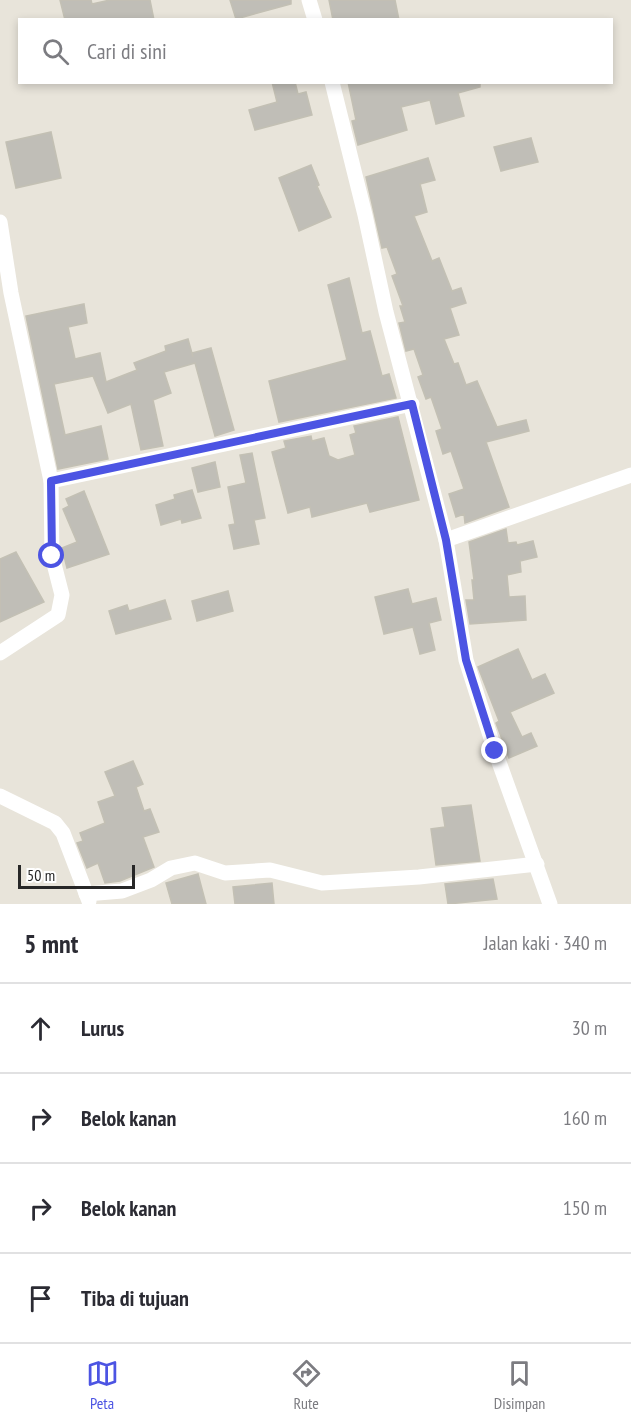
<!DOCTYPE html>
<html lang="id">
<head>
<meta charset="utf-8">
<style>
	body { margin:0; font-family:"PT Sans Narrow",sans-serif; background:#f7f7f7; color:#2b2b33 }
	.scale { position:absolute; left:18px; bottom:15px; width:117px; box-sizing:border-box; padding-left:6px; border:3px solid #272727; border-top:0; font-size:16px; line-height:21px; white-space:nowrap; color:#272727; -webkit-text-stroke:4px #fff; paint-order:stroke }
	.stop { position:absolute; width:18px; height:18px; margin:-14px; border:4px solid #4c54e3; border-radius:50%; background:#fff }
	.stop.end { background:#4c54e3; border-color:#fff; box-shadow:0 2px 6px #0008 }
	.list { margin:0; padding:0; list-style:none }
	h2 { display:flex; justify-content:space-between; align-items:center; height:78px; margin:0; padding:0 24px; font-size:26px }
	h2 small { font-size:20px; font-weight:400; color:#7c7c81 }
	.list li { display:grid; grid-template-columns:39px 1fr auto; gap:18px; align-items:center; box-sizing:border-box; height:90px; padding:0 24px; border-top:2px solid #e1e1e2 }
	.list b { display:block; font-size:22px; white-space:nowrap }
	.list em { font-size:20px; font-style:normal; color:#7c7c81 }
	.icon { flex:none; width:33px; height:33px; fill:none; stroke:currentColor; stroke-width:2; stroke-linecap:round; stroke-linejoin:round }
	.map { position:relative; flex:none; width:631px; height:904px; overflow:hidden }
	.search { position:absolute; background:#fff; box-shadow:0 3px 9px #0003; left:18px; right:18px; top:18px; height:66px; display:flex; align-items:center; gap:15px; box-sizing:border-box; padding:0 21px; border-radius:0px; color:#7c7c81; font-size:22px }
	.sheet { height:438px; background:#fff }
	nav { display:flex; justify-content:space-around; align-items:center; box-sizing:border-box; height:84px; border-top:2px solid #e1e1e2; background:#fff; font-size:16px; color:#7c7c81 }
	nav a { display:grid; justify-items:center; gap:3px }
	nav .on { color:#4c54e3 }
	.map>svg:first-child { display:block }
	.building { fill:#c0beb7; stroke:#c3c0b4; stroke-width:1.5 }
	.lines { fill:none; stroke-linecap:round; stroke-linejoin:round }
	.minor { stroke:#fff; stroke-width:15 }
	.route { stroke:#4c54e3; stroke-width:8 }
</style>
</head>
<body>
<div class="map">
<svg width="631" height="904" viewBox="0 0 631 904">
	<rect width="100%" height="100%" fill="#e8e4da"/>
	<g class="building">
		<path d="M60,0H91L92,4L110,0H150L154,20H65Z"/>
		<path d="M230,0H291V4L236,19Z"/>
		<path d="M329,0H395L399,20H333Z"/>
		<path d="M272,82H295L298,94L306,92L312,115L255,130L249,110L277,102Z"/>
		<path d="M348,82H480V87L458,93L464,116L436,124L430,100L401,107L407,130L358,145L352,121L356,120Z"/>
		<path d="M51,132L61,178L16,188L6,142Z"/>
		<path d="M531,138L538,162L501,171L494,147Z"/>
		<path d="M428,158L435,180L420,184L427,212L414,216L432,261L439,258L452,291L461,288L466,303L450,308L459,335L444,339L454,364L458,363L466,385L477,381L497,427L526,420L529,431L486,442L509,507L465,523L464,514L456,517L449,494L464,489L451,451L443,454L436,431L442,429L431,397L426,399L418,377L423,375L414,349L406,351L399,323L405,322L400,306H403L392,276L397,274L387,247L382,248L366,177Z"/>
		<path d="M311,165L319,185L317,186L331,217L299,231L279,178Z"/>
		<path d="M349,278L362,333L370,331L382,376L389,374L396,398L279,422L269,381L347,360L328,285Z"/>
		<path d="M84,304L87,323L68,327L75,359L100,353L106,382L137,370L134,363L166,351L165,346L188,339L193,357L192,353L211,348L234,430L215,436L195,363L164,372L171,393L153,400L163,446L141,450L131,404L108,413L93,376L54,384L65,435L101,426L108,459L58,469L26,316Z"/>
		<path d="M398,417L419,500L370,512L367,503L312,517L310,507L288,513L272,452L286,448L284,441L311,436L312,441L324,438L329,456L338,460L355,455L350,435L356,433L354,426Z"/>
		<path d="M252,453L265,518L254,520L259,544L234,549L229,525L235,524L228,487L246,483L240,455Z"/>
		<path d="M215,462L220,487L198,492L192,468Z"/>
		<path d="M192,490L201,518L182,523L181,519L161,525L156,505L175,499L174,495Z"/>
		<path d="M84,491L109,554L67,568L62,548L77,542L63,509L69,506L66,499Z"/>
		<path d="M506,529L508,543L516,542L517,545L533,541L537,557L520,561L521,572L507,575L509,597L525,596L526,620L470,624L466,600H474L472,580H474L469,542Z"/>
		<path d="M16,552L44,602L0,622V559Z"/>
		<path d="M408,589L412,604L436,598L441,620L429,623L435,650L420,654L413,627L384,634L375,597Z"/>
		<path d="M228,591L233,611L197,621L192,601Z"/>
		<path d="M165,600L171,619L116,634L109,611L127,605L129,611Z"/>
		<path d="M518,649L532,680L545,674L554,693L510,712L522,737L531,733L537,746L509,758L496,723L499,721L478,667Z"/>
		<path d="M133,761L143,784L136,787L144,811L150,809L159,832L143,837L154,867L120,881L105,883L98,863L87,868L77,843L83,841L80,833L105,823L98,802L115,796L105,772Z"/>
		<path d="M471,805L480,861L436,865L431,829L445,827L442,808Z"/>
		<path d="M198,874L206,904H172L166,883Z"/>
		<path d="M493,879L497,899L448,904L445,884Z"/>
		<path d="M272,883L274,904H235L233,887Z"/>
	</g>
	<g class="lines">
		<g class="minor">
			<path d="M309,0L315,20"/>
			<path d="M332,82L365,215L386,312L446,540L466,660L495,751L550,904"/>
			<path d="M0,222L11,293L51,481L52,556L62,595L58,615L0,653"/>
			<path d="M51,481L412,404"/>
			<path d="M446,540L631,475"/>
			<path d="M0,796L55,823L63,833L89,901"/>
			<path d="M86,894L122,891L151,880L171,868L195,863L225,873L270,870L322,883L419,877L537,864"/>
		</g>
	</g>
	<g class="lines">
		<path class="route" d="M52,556L51,481L412,404L446,540L466,660L495,751"/>
	</g>
</svg>
<div class="scale">50 m</div>
<div class="stop" style="left:52px;top:556px"></div>
<div class="stop end" style="left:495px;top:751px"></div>
<div class="search"><svg class="icon" aria-label="search" viewBox="0 0 24 24"><circle cx="10" cy="10" r="6"/><path d="M15 15l6 6"/></svg>Cari di sini</div>
</div>
<section class="sheet">
<h2>5 mnt<small>Jalan kaki · 340 m</small></h2>
<ul class="list">
<li><svg class="icon" aria-label="ahead" viewBox="0 0 24 24"><path d="M12 20V5M6 11l6-6 6 6"/></svg><div><b>Lurus</b></div><em>30 m</em></li>
<li><svg class="icon" aria-label="right" viewBox="0 0 24 24"><path d="M7 20v-9h11M14 6l5 5-5 5"/></svg><div><b>Belok kanan</b></div><em>160 m</em></li>
<li><svg class="icon" aria-label="right" viewBox="0 0 24 24"><path d="M7 20v-9h11M14 6l5 5-5 5"/></svg><div><b>Belok kanan</b></div><em>150 m</em></li>
<li><svg class="icon" aria-label="arrive" viewBox="0 0 24 24"><path d="M6 21V4h12l-3 4 3 4H6"/></svg><div><b>Tiba di tujuan</b></div></li>
</ul>
</section>
<nav>
<a class="on"><svg class="icon" aria-label="map" viewBox="0 0 24 24"><path d="M3 6l6-2 6 2 6-2v14l-6 2-6-2-6 2zM9 4v14M15 6v14"/></svg>Peta</a>
<a><svg class="icon" aria-label="directions" viewBox="0 0 24 24"><path d="M12 3l9 9-9 9-9-9zM9 14v-3h6M13 9l2 2-2 2"/></svg>Rute</a>
<a><svg class="icon" aria-label="saved" viewBox="0 0 24 24"><path d="M7 4h10v16l-5-4-5 4z"/></svg>Disimpan</a>
</nav>
</body>
</html>
